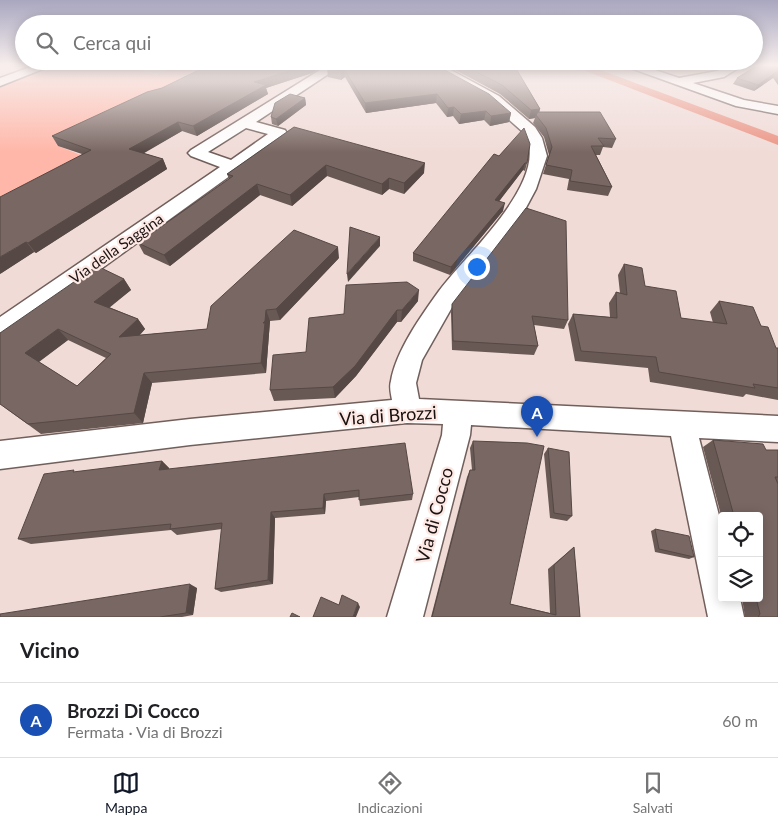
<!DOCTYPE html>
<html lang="it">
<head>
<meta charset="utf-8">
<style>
	body { margin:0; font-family:Lato,sans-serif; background:#f6f6f6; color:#202124 }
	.controls { position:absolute; right:15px; bottom:15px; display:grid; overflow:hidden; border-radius:5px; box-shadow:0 2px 12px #0003 }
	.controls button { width:45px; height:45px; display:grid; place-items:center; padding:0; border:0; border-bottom:1px solid #e0e0e0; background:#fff; color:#202124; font:25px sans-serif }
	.you { position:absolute; left:476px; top:266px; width:18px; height:18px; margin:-12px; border:4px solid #fff; border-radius:50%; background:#1a73e8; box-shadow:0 0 0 8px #1a73e833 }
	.badge { display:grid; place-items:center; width:32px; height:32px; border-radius:50%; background:#111827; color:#fff; font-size:16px; font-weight:700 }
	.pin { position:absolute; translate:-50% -41px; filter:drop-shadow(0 1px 2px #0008) }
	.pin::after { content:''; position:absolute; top:26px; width:18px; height:15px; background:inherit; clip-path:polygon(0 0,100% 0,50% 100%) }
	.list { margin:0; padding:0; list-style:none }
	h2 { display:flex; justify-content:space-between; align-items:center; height:65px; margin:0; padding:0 20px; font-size:21px }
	h2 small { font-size:16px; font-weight:400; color:#757577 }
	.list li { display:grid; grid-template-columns:32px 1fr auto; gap:15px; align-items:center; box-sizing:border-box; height:75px; padding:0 20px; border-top:1px solid #e0e0e0 }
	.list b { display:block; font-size:19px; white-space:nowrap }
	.list p { margin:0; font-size:16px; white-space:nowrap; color:#757577 }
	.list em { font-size:16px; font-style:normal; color:#757577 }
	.icon { flex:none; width:28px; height:28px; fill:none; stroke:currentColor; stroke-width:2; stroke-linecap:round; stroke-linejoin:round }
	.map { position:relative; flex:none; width:778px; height:617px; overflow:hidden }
	.search { position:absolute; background:#fff; box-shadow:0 2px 12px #0003; left:15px; right:15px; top:15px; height:55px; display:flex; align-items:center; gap:12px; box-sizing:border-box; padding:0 18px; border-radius:28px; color:#757577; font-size:19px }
	.sheet { height:140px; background:#fff }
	nav { display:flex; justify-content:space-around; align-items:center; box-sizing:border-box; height:70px; border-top:1px solid #e0e0e0; background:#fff; font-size:14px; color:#757577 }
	nav a { display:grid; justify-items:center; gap:2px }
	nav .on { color:#111827 }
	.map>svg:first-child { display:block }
	.green { fill:#ffb7a9 }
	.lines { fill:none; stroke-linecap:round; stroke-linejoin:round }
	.canal { fill:#eb9484; fill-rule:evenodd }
	.minor-casing { stroke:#715f5b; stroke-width:3 }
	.minor { fill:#fff; fill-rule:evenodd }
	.wall { fill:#685955; fill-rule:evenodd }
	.shaded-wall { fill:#554845 }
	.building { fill:#796763; stroke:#554845; fill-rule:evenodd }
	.labels { text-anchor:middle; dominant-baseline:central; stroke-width:4.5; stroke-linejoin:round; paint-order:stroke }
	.street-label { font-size:15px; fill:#191211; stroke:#fde8e4 }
	.near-street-label { font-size:18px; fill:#191211; stroke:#fde8e4 }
</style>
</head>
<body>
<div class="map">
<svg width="778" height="617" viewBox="0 0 778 617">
	<rect width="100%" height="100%" fill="#f0dbd7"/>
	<path class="green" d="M60,65H141L134,68L156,75L177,65H222L56,145L83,156L0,200V85Z"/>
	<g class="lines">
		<path class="canal" d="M570,65H587L778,136V145Z"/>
		<g class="minor-casing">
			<g id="minor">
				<path d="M36,65H53L0,86V78Z"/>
				<path d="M328,65H342L256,122L285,130L287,133L285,136L8,336L0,338V317L220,167L191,156L188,153L191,150ZM246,128L268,134L231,160L208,152Z"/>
				<path d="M411,65H432L449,69L499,96L535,127L542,138L547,156L536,189L521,217L455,302L422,360L416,383L419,399L778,416V442L699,438L722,527V598H740L744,617H708L671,436L471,425L470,435L423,617H387L442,435L443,424L407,423L190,445L0,469V441L190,419L392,400C391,394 389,387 391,381C396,351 421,316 439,291C464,256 553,179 524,133L489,102L441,75L412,67Z"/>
				<path d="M622,65H640L679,78L717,71L728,65H743L724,77L693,83L744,100L778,106V114L736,106Z"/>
			</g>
		</g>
		<use href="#minor" class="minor"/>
	</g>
	<g class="wall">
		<path d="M192,65H324L312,73L266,88L268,94L197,136L182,131L143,153L163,159L167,169L36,253L34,252L0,274L82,154L58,146L52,136L162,88L203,68Z"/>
		<path d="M331,65L511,113L509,122L490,126L484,120L459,124L453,116L447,117L436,103L366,113L345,77L341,80L328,77L327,68Z"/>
		<path d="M442,65H514L540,109L539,112L616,139L612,148L603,147L600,155H596L612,187L608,196L567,190L569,179L543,174L549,155L544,137L533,123L535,118L529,119L500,94L450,67Z"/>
		<path d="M778,65V85L773,78L754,91L733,84L737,78Z"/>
		<path d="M305,98L306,105L278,126L272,124L271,117Z"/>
		<path d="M294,127L424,173L404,194L389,189L382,195L327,176L292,206L260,195L170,266L144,254L138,243L229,179L227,174Z"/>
		<path d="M499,156L527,163L525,171L523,170L499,201L503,211L450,275L413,261V253Z"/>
		<path d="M339,258L280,320L270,321L266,373L152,383L143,423L41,434L0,404V333L124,279L131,290L109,307L138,319L145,329L140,335L207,329ZM68,340L106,358L77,386L39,362Z"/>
		<path d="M624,264L645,286L681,318L713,323L710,312L719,301L761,326L776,348H778V400L746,394L743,397L650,382L648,368L575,361L568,324L573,314L610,317L609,303L616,292L620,293L618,275Z"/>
		<path d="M418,301L401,322H397L356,376L335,398L274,401L270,390L306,352L344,314Z"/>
		<path d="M452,304L568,320L564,329L534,325L538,346L534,355L452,350L451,313Z"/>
		<path d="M713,440L766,450H778V617H745L742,598H759V516H722V519L703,447Z"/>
		<path d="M473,441L510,604L550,613L548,569L574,547L580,617H431L467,477L470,470H472L470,448Z"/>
		<path d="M548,448L572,516L567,521L550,518L544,454Z"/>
		<path d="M162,461L169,468V469L413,494L412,500L360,506L359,497L326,501L325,514L275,518L273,584L221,592L215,589L222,529L177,535L171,530L31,544L18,539L76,472Z"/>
		<path d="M655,529L694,557L689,559L655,552L651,531Z"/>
		<path d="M197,588L193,615L182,617H0Z"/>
	</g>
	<g class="shaded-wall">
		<path d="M307,65H324L312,73L266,88L268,94L197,136L193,126L254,82Z"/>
		<path d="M344,69L345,77L341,80V71Z"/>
		<path d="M776,72L773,78L754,91L758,85Z"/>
		<path d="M437,94L436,103L366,113L365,103Z"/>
		<path d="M305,98L306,105L278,126L276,119Z"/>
		<path d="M454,107L453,116L447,117L448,108Z"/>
		<path d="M540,109L538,117L536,115L535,118L529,119L531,110Z"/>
		<path d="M486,111L484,120L459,124L461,114Z"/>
		<path d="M511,113L509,122L490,126L491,116Z"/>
		<path d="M178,122L182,131L134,159L129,149Z"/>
		<path d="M163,159L167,169L36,253L28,243Z"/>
		<path d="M425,163L424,173L404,194V183Z"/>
		<path d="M525,163L523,170L494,208L495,200Z"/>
		<path d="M326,165L327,176L292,206L290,195Z"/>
		<path d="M389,178V189L382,195V184Z"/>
		<path d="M257,184L260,195L170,266L164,255Z"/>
		<path d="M505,203L503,211L450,275L451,267Z"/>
		<path d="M380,237V246L348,282L347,274Z"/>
		<path d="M26,242L34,252L0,274V257Z"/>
		<path d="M338,247L339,258L280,320L276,309Z"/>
		<path d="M124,279L131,290L103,313L94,302Z"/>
		<path d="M419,290L418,301L401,322L402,310Z"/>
		<path d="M266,310L270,321L266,373L261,363L263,323Z"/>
		<path d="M397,310V322L356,376L335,398L333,387Z"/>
		<path d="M138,319L145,329L127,348L119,337Z"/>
		<path d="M58,329L68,340L37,363L25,353Z"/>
		<path d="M144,373L152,383L143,423L134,413Z"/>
		<path d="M162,461L169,468L167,477L159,470Z"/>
		<path d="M324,494L326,501L325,514L323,508Z"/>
		<path d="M271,512L275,518L273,584L268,580Z"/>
		<path d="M190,584L197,588L193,615L186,613Z"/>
		<path d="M358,603L360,607L356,617H353Z"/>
	</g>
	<g class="building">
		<path d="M209,65H307L254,82L266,85L193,126L178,122L129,149L163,159L28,243L26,242L0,257V197L91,150L52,136L147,92L162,88Z"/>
		<path d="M331,65H431L441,68L489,94L511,113L491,116L486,111L461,114L454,107L448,108L437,94L365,103L344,69L341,71L327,68Z"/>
		<path d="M463,65H514L540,109L531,110L502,85Z"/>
		<path d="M758,65H778V75L776,72L758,85L737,78Z"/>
		<path d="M290,94L305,98L276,119L271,117L275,103Z"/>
		<path d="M538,112H600L616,139L598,138L604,146H591L612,187L570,181L572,170L546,165L552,147L546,128L536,115Z"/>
		<path d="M294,127L425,163L404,183L389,178L382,184L326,165L290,195L257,184L164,255L138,243L233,176L227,174Z"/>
		<path d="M524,128L530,144L527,163H525L495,200L505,203L451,267L413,253L494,154L499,156Z"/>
		<path d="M526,208L566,221L568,320L532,316L538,346L453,341L452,304Z"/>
		<path d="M350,227L380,237L347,274Z"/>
		<path d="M294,230L338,247L276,309L266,310L265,321L263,323H265L261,363L144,373L134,413L28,424L0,404V333L97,266L124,279L94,302L138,319L119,337L207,329L211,306ZM58,329L111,354L77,386L25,353Z"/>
		<path d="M624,264L642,268L645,286L676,291L681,318L727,324L719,301L753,307L761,326L768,327L776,348H778V388L753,384L755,388L659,372L656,357L581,351L573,314L617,318L616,292L627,295Z"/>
		<path d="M407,282L419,290L402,310H397L355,366L333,387L270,390L273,355L306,352L309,318L344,314L346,285Z"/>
		<path d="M713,440L763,444L766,450H778V477H775L778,484V617H758L760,614L756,598H759V516H734Z"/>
		<path d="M473,441L527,443L544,446L510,604L556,615L554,565L574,547L580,617H432L470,470H475Z"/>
		<path d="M405,443L413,494L359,500V490L324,494L323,508L271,512L268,580L215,589L222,523L170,529L171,524L18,539L44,474L74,470L73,472L162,461L159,470Z"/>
		<path d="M548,448L569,452L572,516L554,513Z"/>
		<path d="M655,529L689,536L694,557L659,549Z"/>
		<path d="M190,584L186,613L160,617H0V614Z"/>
		<path d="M342,595L358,603L353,617H313L321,597L339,605Z"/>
		<path d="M292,613L300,617H290Z"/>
	</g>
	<linearGradient id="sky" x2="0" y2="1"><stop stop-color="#a9a7c0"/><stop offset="0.43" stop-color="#f8efed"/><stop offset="1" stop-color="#f8efed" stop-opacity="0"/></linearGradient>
	<rect width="778" height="152" fill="url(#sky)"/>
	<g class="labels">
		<g class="street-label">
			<text transform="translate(116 248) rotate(-35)">Via della Saggina</text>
		</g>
		<g class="near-street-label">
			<text transform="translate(388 415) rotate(-4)">Via di Brozzi</text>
			<text transform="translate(434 515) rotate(-75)">Via di Cocco</text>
		</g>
	</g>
</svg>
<div class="controls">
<button><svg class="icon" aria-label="locate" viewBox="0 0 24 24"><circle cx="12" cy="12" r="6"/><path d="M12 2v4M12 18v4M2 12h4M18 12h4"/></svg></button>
<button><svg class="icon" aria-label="layers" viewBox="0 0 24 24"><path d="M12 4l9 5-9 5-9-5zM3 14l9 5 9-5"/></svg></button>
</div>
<div class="you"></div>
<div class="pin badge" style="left:537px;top:437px;background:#1a4fb4">A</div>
<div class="search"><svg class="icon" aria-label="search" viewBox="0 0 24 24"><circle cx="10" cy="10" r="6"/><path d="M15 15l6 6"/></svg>Cerca qui</div>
</div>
<section class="sheet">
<h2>Vicino<small></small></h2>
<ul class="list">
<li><span class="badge" style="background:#1a4fb4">A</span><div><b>Brozzi Di Cocco</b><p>Fermata · Via di Brozzi</p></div><em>60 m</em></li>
</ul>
</section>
<nav>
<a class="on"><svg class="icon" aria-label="map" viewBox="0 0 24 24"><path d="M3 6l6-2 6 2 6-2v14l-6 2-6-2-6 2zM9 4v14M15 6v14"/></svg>Mappa</a>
<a><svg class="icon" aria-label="directions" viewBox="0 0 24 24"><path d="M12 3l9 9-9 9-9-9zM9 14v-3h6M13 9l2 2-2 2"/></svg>Indicazioni</a>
<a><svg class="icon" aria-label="saved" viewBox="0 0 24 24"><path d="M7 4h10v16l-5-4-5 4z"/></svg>Salvati</a>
</nav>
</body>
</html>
